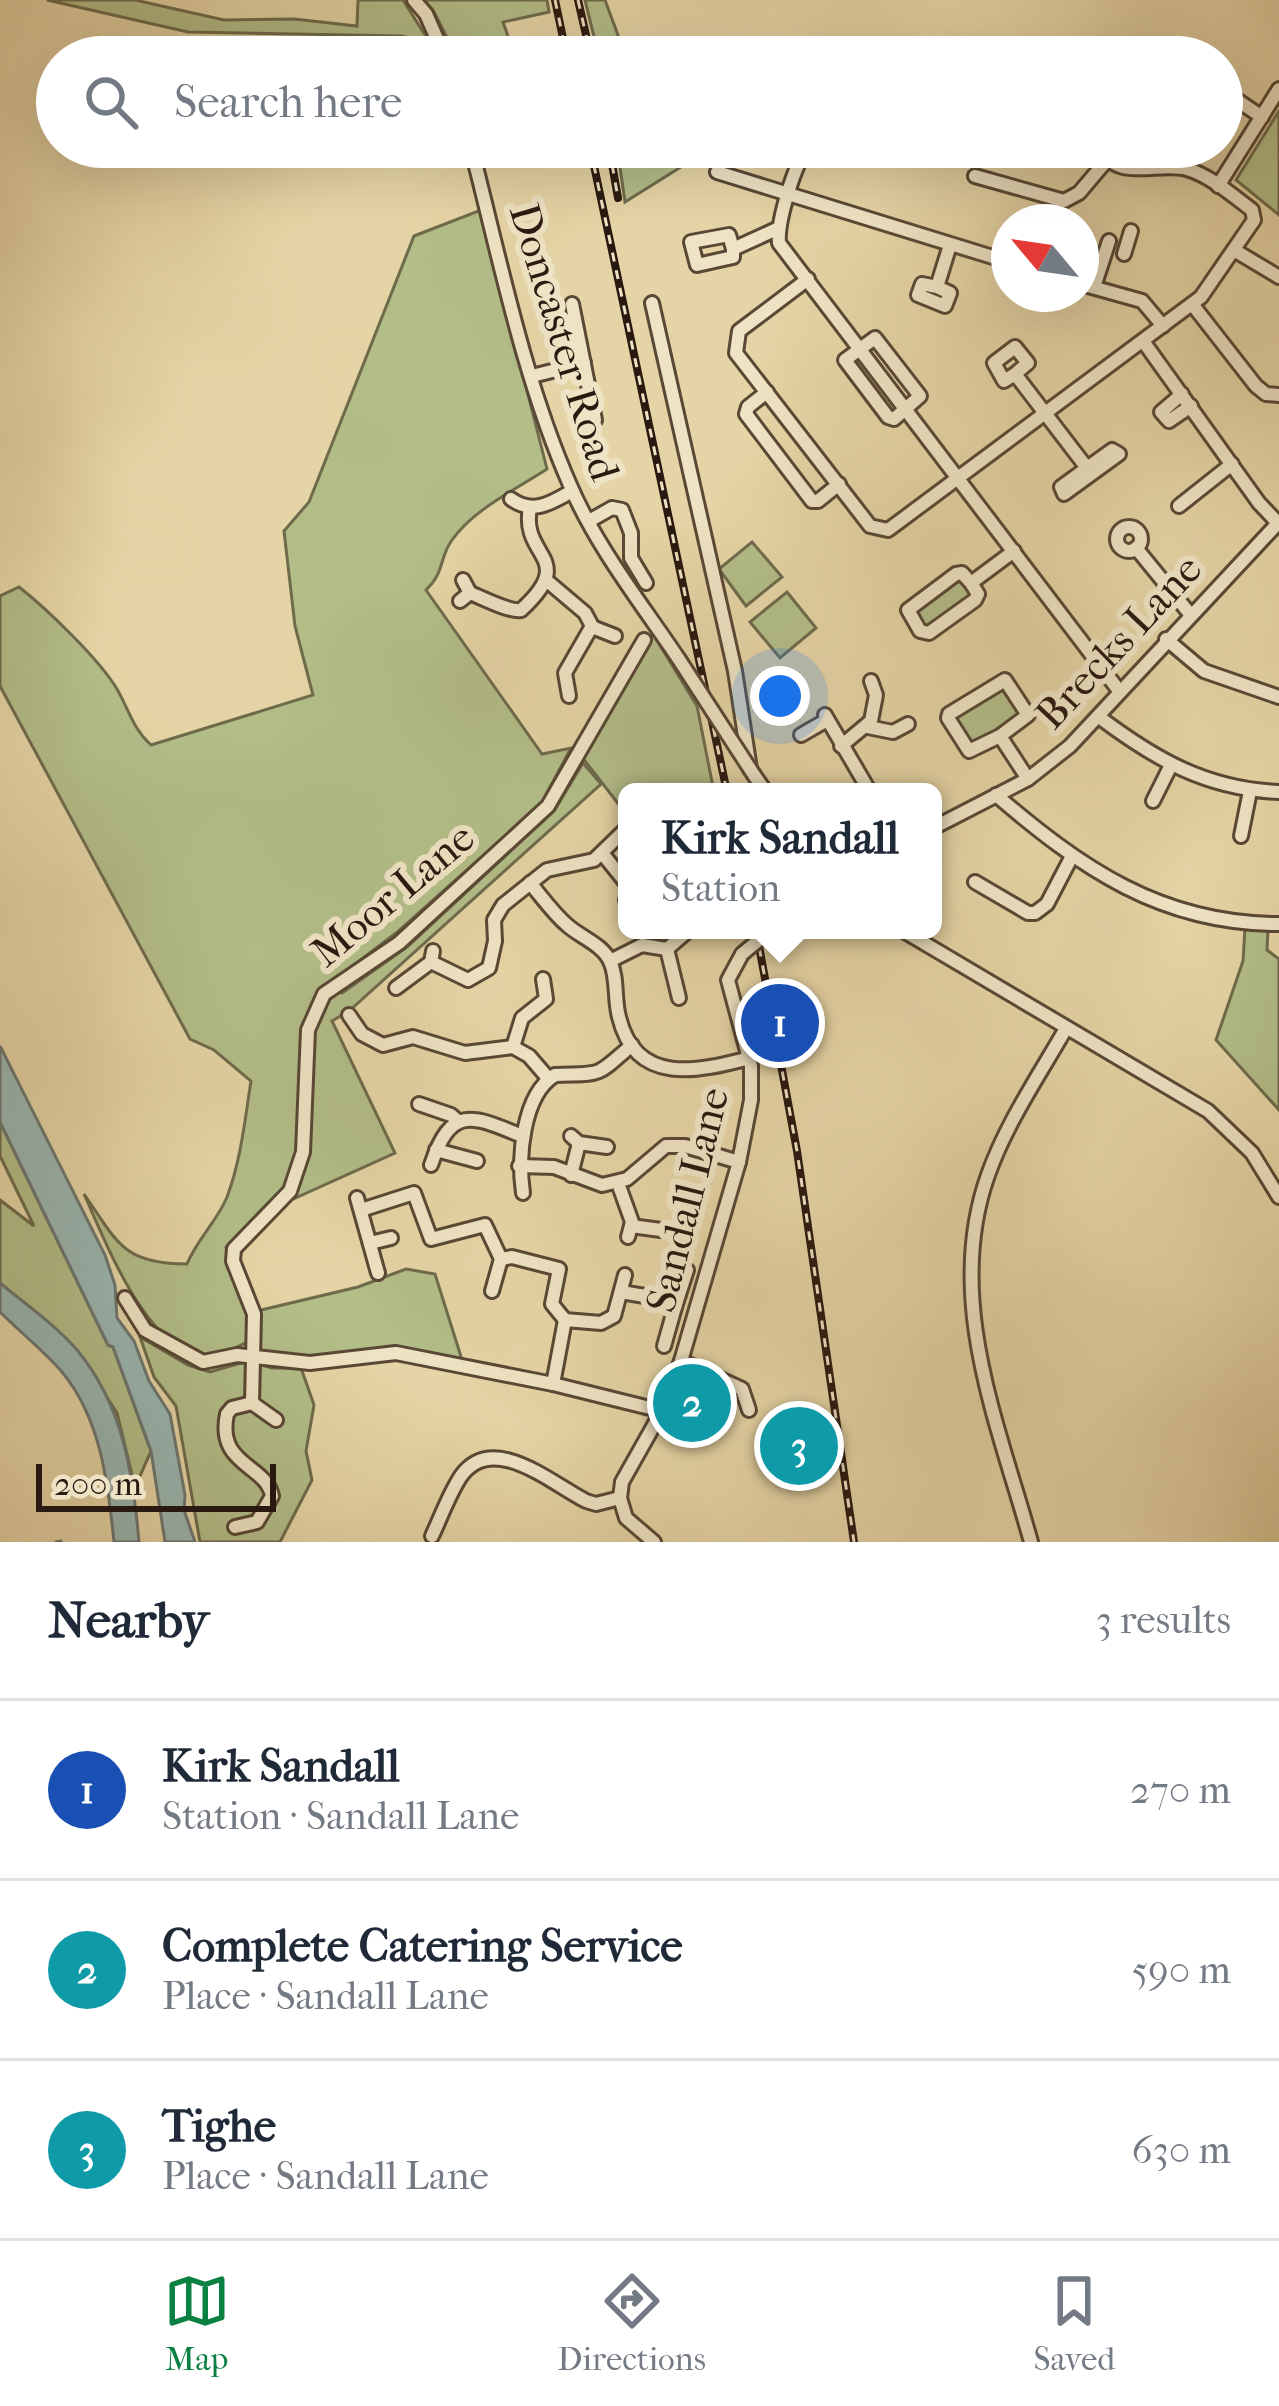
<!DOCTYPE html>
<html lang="en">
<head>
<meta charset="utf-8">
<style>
	body { margin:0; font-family:"IM FELL French Canon",serif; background:#f2f2f3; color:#1f2937 }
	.compass { position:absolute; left:991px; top:204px; width:108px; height:108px; border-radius:50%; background:#fff; box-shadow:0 12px 48px #0002; rotate:299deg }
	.scale { position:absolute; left:36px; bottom:30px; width:240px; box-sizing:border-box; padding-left:12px; border:6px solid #2a1910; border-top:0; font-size:33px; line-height:42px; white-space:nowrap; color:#2a1910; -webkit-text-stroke:9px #eee3c4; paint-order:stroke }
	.you { position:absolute; left:780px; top:696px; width:42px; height:42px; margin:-30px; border:9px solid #fff; border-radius:50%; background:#1a73e8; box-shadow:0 0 0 18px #1a73e833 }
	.badge { display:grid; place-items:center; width:78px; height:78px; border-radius:50%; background:#0b8043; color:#fff; font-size:39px; font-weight:700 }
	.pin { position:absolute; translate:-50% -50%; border:6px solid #fff; box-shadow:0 3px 12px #0006 }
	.popup { position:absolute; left:618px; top:783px; width:324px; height:156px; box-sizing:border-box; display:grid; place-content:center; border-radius:18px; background:#fff; filter:drop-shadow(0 3px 9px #0005); font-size:39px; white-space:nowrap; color:#747a83 }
	.popup b { font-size:45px; color:#1f2937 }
	.popup::after { content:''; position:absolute; left:50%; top:100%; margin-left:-24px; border:24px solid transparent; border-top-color:#fff }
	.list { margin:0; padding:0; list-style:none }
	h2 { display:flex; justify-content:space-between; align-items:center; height:156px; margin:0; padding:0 48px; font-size:51px }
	h2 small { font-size:39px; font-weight:400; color:#747a83 }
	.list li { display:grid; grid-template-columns:78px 1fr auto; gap:36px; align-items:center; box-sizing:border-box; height:180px; padding:0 48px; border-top:3px solid #e0e1e3 }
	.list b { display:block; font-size:45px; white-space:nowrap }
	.list p { margin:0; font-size:39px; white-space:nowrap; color:#747a83 }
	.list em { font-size:39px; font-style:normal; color:#747a83 }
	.icon { flex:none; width:66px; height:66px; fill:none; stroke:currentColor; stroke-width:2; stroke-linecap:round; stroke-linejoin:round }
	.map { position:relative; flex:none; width:1279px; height:1542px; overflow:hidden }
	.search { position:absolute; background:#fff; box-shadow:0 12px 48px #0002; left:36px; right:36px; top:36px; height:132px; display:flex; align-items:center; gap:30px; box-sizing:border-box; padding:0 42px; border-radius:66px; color:#747a83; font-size:45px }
	.sheet { height:696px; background:#fff }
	nav { display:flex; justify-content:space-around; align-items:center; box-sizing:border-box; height:168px; border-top:3px solid #e0e1e3; background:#fff; font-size:33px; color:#747a83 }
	nav a { display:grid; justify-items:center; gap:6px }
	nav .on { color:#0b8043 }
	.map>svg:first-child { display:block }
	.green { fill:#b2bd88; stroke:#6e6b4c; stroke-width:3 }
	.water { fill:#99b6b1; stroke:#6d7771; stroke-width:3 }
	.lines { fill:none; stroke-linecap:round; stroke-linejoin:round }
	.stream { stroke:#6d7771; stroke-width:3 }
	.minor-casing { stroke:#594835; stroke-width:18 }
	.minor { stroke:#eee3c4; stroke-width:12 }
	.rail-casing { stroke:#2a1910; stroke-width:8 }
	.rail { stroke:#eee3c4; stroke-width:3; stroke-dasharray:9; stroke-linecap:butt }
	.minor-bridge-casing { stroke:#594835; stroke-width:18; stroke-linecap:butt }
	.minor-bridge { stroke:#eee3c4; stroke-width:12 }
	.labels { text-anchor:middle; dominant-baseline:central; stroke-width:12; stroke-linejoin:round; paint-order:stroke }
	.street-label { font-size:42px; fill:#2a1910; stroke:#eee3c4 }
</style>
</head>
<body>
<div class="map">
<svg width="1279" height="1542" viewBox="0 0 1279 1542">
	<rect width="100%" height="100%" fill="#e5d4a5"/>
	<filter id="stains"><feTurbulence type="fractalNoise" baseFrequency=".00167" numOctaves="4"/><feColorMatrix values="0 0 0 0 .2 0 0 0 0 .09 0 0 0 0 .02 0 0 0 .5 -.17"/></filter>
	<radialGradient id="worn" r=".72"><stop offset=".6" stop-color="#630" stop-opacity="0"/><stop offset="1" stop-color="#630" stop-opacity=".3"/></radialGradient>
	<g class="green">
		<path d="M47,0H135L224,20L294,19L357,26L358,0H403L430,43L402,36L188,32Z"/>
		<path d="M424,0H547L549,12L503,22L511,45L457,57L433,10Z"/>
		<path d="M585,0H605L626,57H599Z"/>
		<path d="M1279,111V215L1236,180Z"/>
		<path d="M617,147H673L684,165L625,202Z"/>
		<path d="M481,210L547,469C515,490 474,509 452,540C439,558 445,572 426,590L542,754L571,748L541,804L396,933L325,987L342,993L407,947L554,811L583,763L601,784L349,1011L332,1021L395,1153L289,1201L258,1228L248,1226L226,1247C229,1280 258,1309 246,1343C236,1347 222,1355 211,1356C151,1363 104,1238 84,1194C118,1243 123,1264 187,1264C197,1239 218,1220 227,1197C241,1160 245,1119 251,1081L214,1050L190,1039L0,686V596L19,587C47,609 99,659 117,689C129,710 133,729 151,745L313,695L295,626L284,531L309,502L414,236Z"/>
		<path d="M752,542L782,577L746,606L719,569Z"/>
		<path d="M955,578H962L972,595L925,631L913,609Z"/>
		<path d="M787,592L816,628L780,658L750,622Z"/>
		<path d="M653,634L697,706L714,792H627V815L582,757Z"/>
		<path d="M1000,685L1022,710L1020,717L971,747L951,720Z"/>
		<path d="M1245,928L1268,929L1267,950L1279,959V1110L1216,1040L1243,961Z"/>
		<path d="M0,1122L108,1345L113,1347L151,1451L135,1487L117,1413L77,1350L0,1283V1200L34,1226L0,1156Z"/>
		<path d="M406,1269L435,1274L463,1363L393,1346L311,1358L258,1353L260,1330L257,1311L358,1287Z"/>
		<path d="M140,1337L188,1365L210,1372L248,1361L272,1368H301L314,1405L306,1451L312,1480L280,1542H200L176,1406L154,1377Z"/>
	</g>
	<g class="water">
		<path d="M0,1046L105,1255L115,1285L117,1318L134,1341L149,1381L170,1414L185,1495L184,1510L195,1542H165L151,1451L113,1347L108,1345L0,1122Z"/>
		<path d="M0,1283C25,1304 56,1325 77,1350C123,1405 133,1473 139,1542H114C108,1483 101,1419 62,1372C44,1351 20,1332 0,1312Z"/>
	</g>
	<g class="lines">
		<path class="stream" d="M56,1542L61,1541"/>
		<g class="minor-casing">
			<g id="minor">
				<path d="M414,0L426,14L445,57"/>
				<path d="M1077,46L1079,57"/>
				<path d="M1222,90L1262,117"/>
				<path d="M471,147C500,259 523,378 570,485C596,546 641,603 678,658"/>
				<path d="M809,147C795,161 777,222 779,243L1120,692"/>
				<path d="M717,172L1009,262"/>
				<path d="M975,176L1064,201L1079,193L1107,160"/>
				<path d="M1218,186L1279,89"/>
				<path d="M733,249L729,235L691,242L697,265L733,257V249L779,228"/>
				<path d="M1234,250L1279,277"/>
				<path d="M1124,254L1131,231"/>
				<path d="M808,279L739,331L736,353L870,526L888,530L1201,297L1254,220L1252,210C1233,196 1211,176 1187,169C1158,161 1115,183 1101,147"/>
				<path d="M1081,284L1142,301L1163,326"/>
				<path d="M937,287L922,284L918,295L945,306L950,293L937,287L950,245"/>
				<path d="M1094,287L1109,241"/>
				<path d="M652,303L735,671L750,769"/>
				<path d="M572,304L595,420"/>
				<path d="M1192,304L1256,386L1266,394L1279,395"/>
				<path d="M875,338L920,396L894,419L888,417L845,360Z"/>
				<path d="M1143,341L1259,503L1278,523"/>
				<path d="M1015,374L1028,363L1015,347L994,363L1004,381L1015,374L1087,468L1112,450L1119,454L1064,494L1061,487L1087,468"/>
				<path d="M532,376L584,363"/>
				<path d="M767,392L748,407L746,414L812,501H818L839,484"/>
				<path d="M1182,394L1161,412L1169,421L1191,406"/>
				<path d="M511,499C533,515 551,503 572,491"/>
				<path d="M1179,506L1232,464"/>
				<path d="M589,521L612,508L622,510L631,533V558L646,583"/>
				<circle cx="1129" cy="539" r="12"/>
				<path d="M1136,548L1190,614"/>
				<path d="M546,580L585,613L592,626L565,673L569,696"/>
				<path d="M971,583L962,573L956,574L908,610L920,631L929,633L975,600L978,594L971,583L1014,551"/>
				<path d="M470,593C483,598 509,612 521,610C579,557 520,558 530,508"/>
				<path d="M460,601L470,593L463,580"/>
				<path d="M592,627L615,636"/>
				<path d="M1166,639L1204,671L1279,697"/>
				<path d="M825,715L870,792"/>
				<path d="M1099,717C1156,760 1207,789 1279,792"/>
				<path d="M868,727L893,732L908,724"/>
				<path d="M801,735L827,720"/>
				<path d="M1000,736L1028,715L1005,680L949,714L948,718L969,751L1000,736L1028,779"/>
				<path d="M841,746L871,721L876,695L871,681"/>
				<path d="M754,775L766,792"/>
				<path d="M996,795C1081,868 1161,924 1279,924"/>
				<path d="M1153,801L1170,767"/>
				<path d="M933,828L1028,779L1070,746L1279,522"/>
				<path d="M1241,836L1250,791"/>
				<path d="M602,853L627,884"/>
				<path d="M975,882L1028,913H1035L1047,904L1071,858"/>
				<path d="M530,883C542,897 553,913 567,925C580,937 602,944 610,961C618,978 614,999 619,1017C636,1087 699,1071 750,1058"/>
				<path d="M626,900L627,899"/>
				<path d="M902,930L1208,1111L1252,1153L1279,1197"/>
				<path d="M667,949L689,930"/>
				<path d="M610,961L642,945L667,949L679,998"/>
				<path d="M431,962L468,980L489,968L495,941L494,920L503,905L547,870L594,860L627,828"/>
				<path d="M396,988L431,962L433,951"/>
				<path d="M349,1015L362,1034L383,1045L413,1037L465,1053L513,1047L529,1056L548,1078"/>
				<path d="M513,1047L522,1018L546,999L543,979"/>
				<path d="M419,1104L451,1115L458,1121"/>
				<path d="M571,1136L579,1143L607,1147"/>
				<path d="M436,1150L477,1161"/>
				<path d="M431,1165C451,1105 472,1115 522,1136"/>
				<path d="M519,1166L554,1167L602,1185L627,1179L666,1146H685L739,1162"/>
				<path d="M571,1175L579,1143"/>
				<path d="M618,1183L632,1222L628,1237"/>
				<path d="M523,1193C518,1159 522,1095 555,1075C604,1073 594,1078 632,1045"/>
				<path d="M357,1198L378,1273"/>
				<path d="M361,1210L414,1193L431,1239L485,1225L501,1259L492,1291"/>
				<path d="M631,1226L661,1230"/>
				<path d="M370,1243L391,1238"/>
				<path d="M501,1259L512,1257L559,1269L552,1304L565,1320"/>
				<path d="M621,1292L645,1296L675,1307L664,1346"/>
				<path d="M125,1298L145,1330L203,1362L237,1355L310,1363L396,1353L553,1384L662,1411"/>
				<path d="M675,1307L687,1270"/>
				<path d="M565,1320L601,1323L614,1316L625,1275"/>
				<path d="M681,1361L742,1389L749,1410"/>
				<path d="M553,1384L565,1320"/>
				<path d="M252,1403L254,1314L233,1261L234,1249L290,1191L303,1152L308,1030L324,994L399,943L548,806L644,640"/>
				<path d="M252,1403L276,1420"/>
				<path d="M235,1527L257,1522L272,1496C266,1464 216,1466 227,1414L232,1408L252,1403"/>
				<path d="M432,1536C441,1517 449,1494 461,1476C493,1431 552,1484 586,1501L596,1504L620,1498"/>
				<path d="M654,1542L626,1518L620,1498L622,1482L662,1411L681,1361L739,1162L751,1100V1066L728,980L742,954"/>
				<path d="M1031,1542C998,1423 944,1298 988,1175C1006,1124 1038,1077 1065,1030"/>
			</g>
		</g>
		<use href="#minor" class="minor"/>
		<g class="rail-casing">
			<g id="rail">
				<path d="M555,0L567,57"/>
				<path d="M578,0L591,57"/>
				<path d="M590,147L727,792"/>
				<path d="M609,147L618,198"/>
				<path d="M756,930L797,1151L854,1542"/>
			</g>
		</g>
		<use href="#rail" class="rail"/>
		<g class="minor-bridge-casing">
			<g id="minor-bridge">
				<path d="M678,658L754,775"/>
				<path d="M742,954L771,930"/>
			</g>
		</g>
		<use href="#minor-bridge" class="minor-bridge"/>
	</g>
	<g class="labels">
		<g class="street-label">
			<text transform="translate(564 342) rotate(73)">Doncaster Road</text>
			<text transform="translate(1119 642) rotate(-47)">Brecks Lane</text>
			<text transform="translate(393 895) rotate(-40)">Moor Lane</text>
			<text transform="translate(688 1200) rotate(-76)">Sandall Lane</text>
		</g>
	</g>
	<rect width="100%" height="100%" filter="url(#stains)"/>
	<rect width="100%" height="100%" fill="url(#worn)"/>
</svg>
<svg class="compass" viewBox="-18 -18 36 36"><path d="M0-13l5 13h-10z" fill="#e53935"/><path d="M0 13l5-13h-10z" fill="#747a83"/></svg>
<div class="scale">200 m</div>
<div class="you"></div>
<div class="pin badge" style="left:780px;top:1023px;background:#1a4fb4">1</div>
<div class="popup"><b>Kirk Sandall</b>Station</div>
<div class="pin badge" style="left:692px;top:1403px;background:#0f9aa8">2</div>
<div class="pin badge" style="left:799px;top:1446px;background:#0f9aa8">3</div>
<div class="search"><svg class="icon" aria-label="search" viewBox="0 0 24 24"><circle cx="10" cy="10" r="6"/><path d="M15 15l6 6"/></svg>Search here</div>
</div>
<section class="sheet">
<h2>Nearby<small>3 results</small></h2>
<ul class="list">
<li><span class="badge" style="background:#1a4fb4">1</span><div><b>Kirk Sandall</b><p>Station · Sandall Lane</p></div><em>270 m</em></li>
<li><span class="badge" style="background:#0f9aa8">2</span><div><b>Complete Catering Service</b><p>Place · Sandall Lane</p></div><em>590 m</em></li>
<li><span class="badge" style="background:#0f9aa8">3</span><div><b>Tighe</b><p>Place · Sandall Lane</p></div><em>630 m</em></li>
</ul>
</section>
<nav>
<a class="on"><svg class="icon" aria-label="map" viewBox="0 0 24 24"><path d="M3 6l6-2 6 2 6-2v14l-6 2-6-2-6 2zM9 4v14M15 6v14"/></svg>Map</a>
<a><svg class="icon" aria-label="directions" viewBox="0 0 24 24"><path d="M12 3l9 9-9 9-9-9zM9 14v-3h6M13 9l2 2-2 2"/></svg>Directions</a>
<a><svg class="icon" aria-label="saved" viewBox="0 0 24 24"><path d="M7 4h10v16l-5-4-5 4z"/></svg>Saved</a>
</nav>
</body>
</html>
